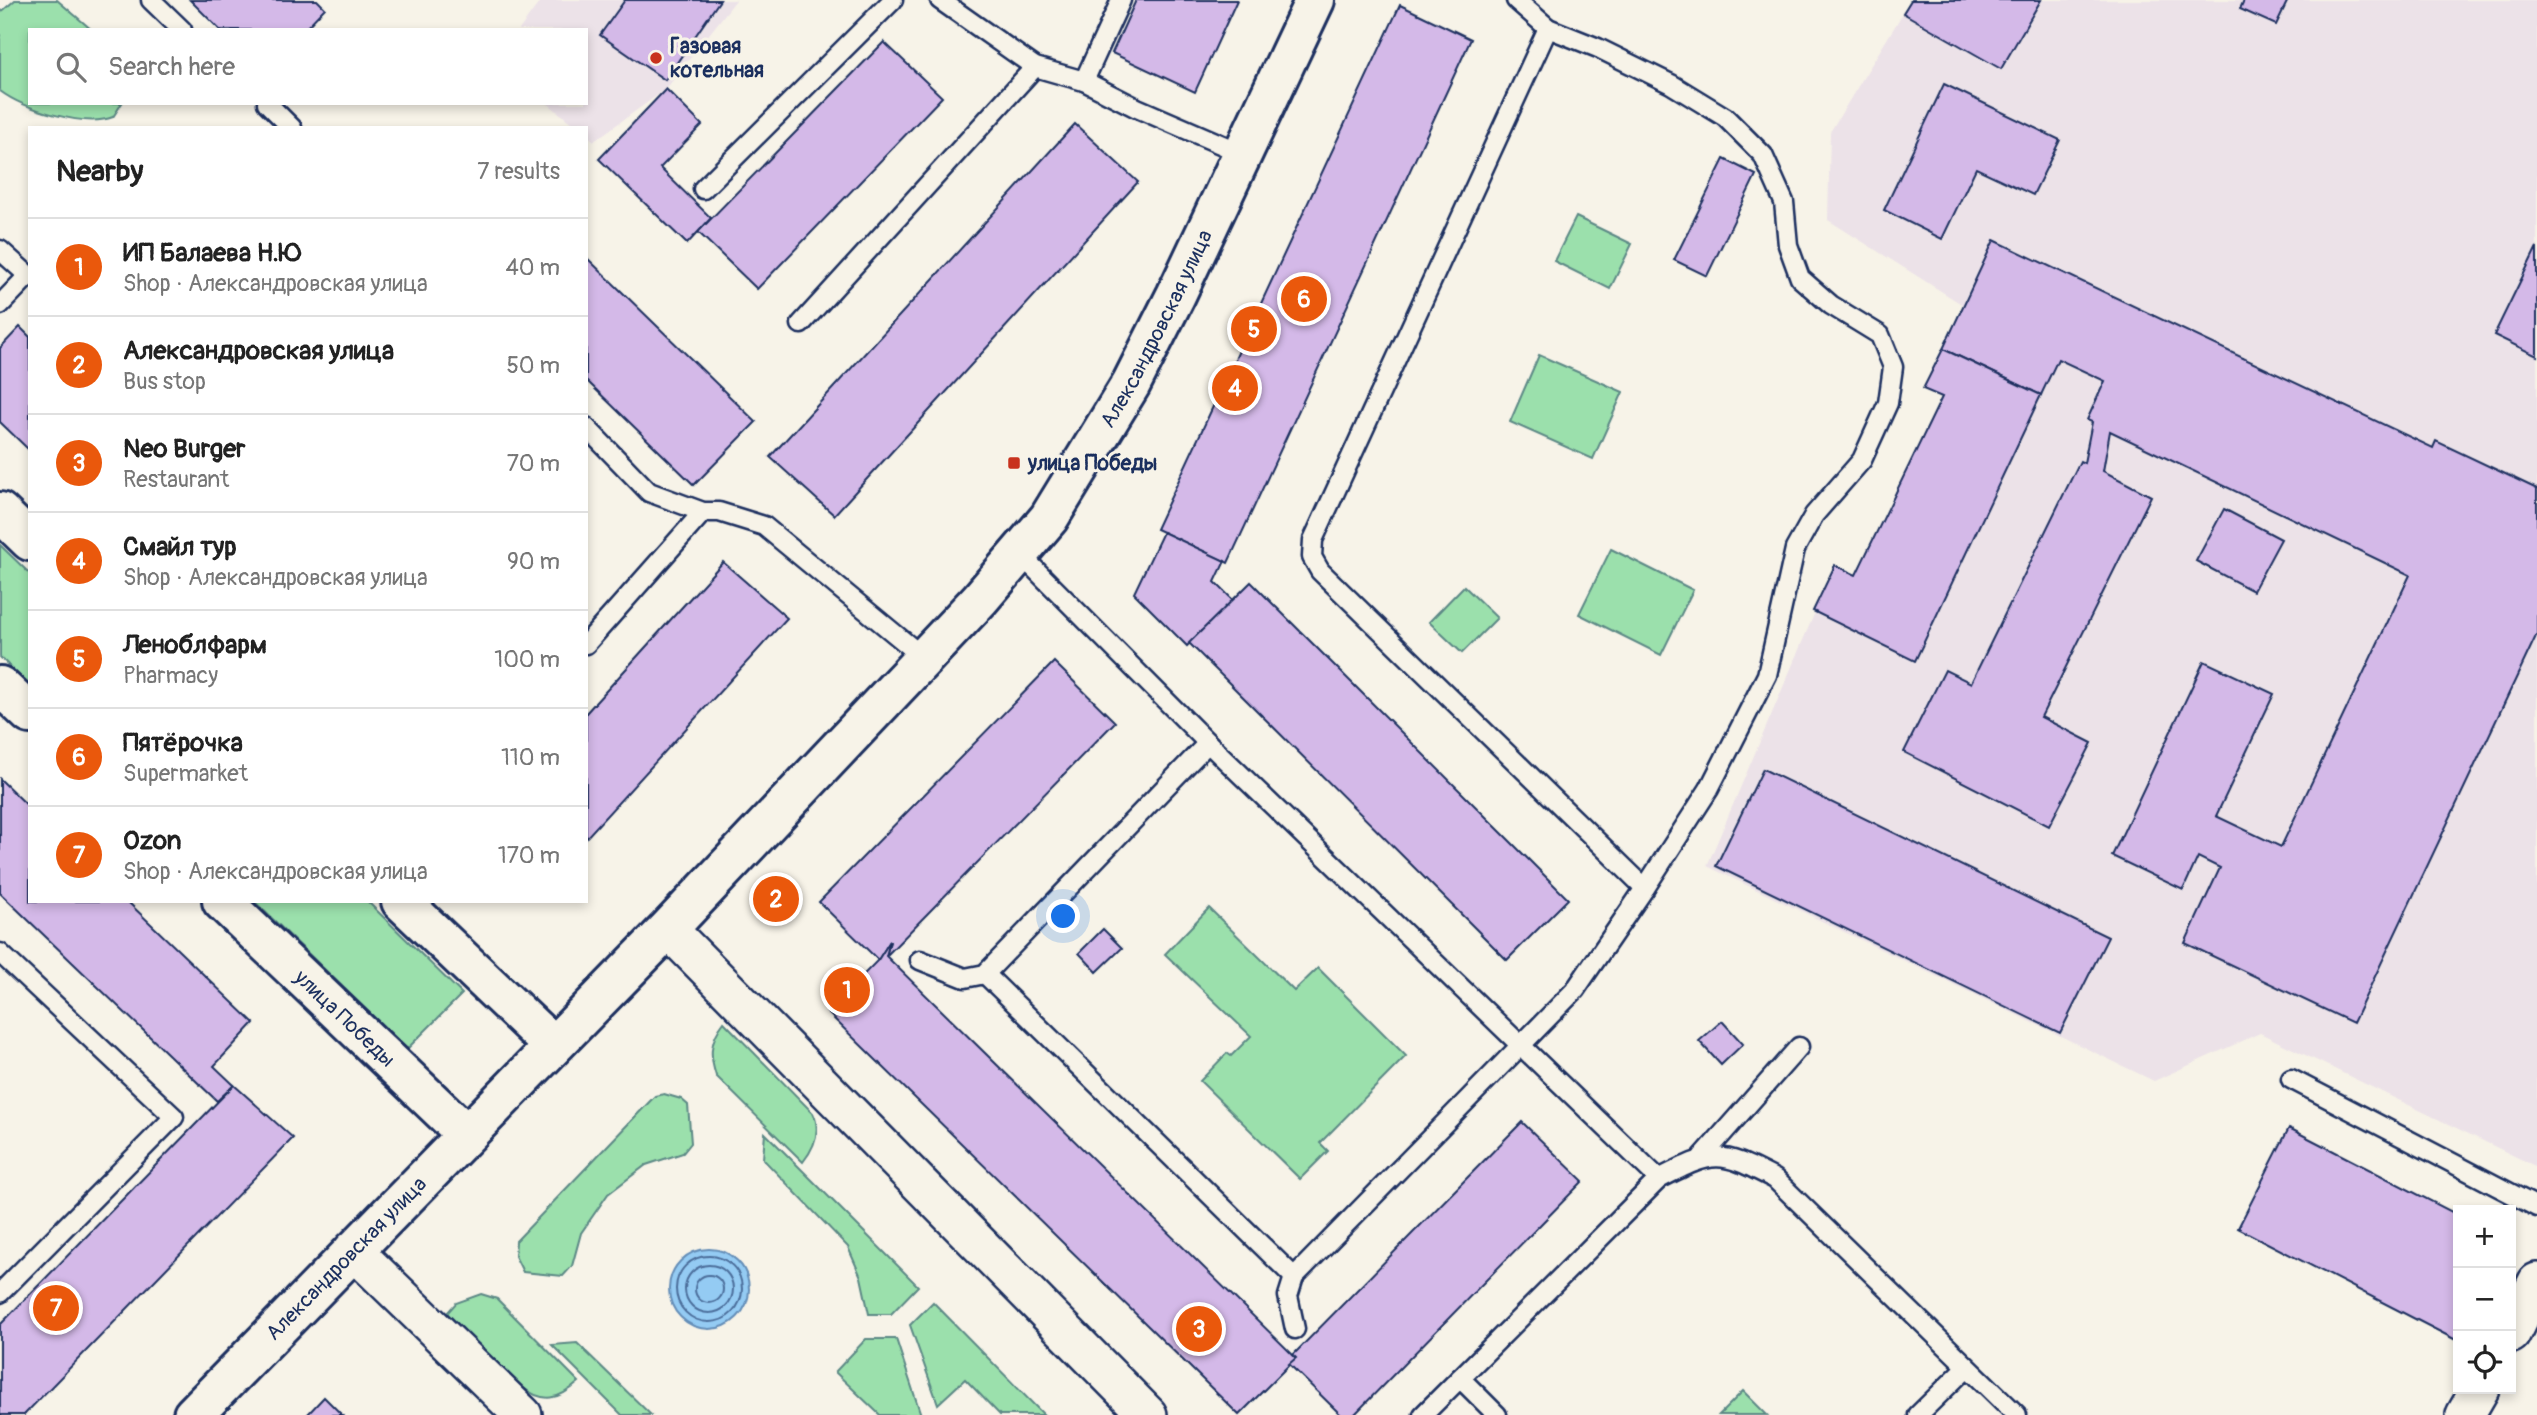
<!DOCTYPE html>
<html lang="en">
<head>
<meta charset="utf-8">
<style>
	body { margin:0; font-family:Pangolin,sans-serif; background:#f6f6f6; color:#222 }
	.controls { position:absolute; right:21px; bottom:21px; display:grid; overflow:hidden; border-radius:0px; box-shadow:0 4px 10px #0003 }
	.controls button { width:63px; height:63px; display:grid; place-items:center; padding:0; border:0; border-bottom:2px solid #e0e0e0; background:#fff; color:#222; font:35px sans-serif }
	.you { position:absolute; left:1064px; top:917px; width:24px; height:24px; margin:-18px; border:5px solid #fff; border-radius:50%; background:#1a73e8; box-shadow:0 0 0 10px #1a73e833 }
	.badge { display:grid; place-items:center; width:46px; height:46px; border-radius:50%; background:#ea580c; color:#fff; font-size:23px; font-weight:700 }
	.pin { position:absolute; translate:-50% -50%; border:4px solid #fff; box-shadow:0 2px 7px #0006 }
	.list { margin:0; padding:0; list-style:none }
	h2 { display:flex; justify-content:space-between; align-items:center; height:91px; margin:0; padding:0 28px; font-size:30px }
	h2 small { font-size:23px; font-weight:400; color:#767676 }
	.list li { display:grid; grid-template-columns:46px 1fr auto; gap:21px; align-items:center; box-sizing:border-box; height:98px; padding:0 28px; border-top:2px solid #e0e0e0 }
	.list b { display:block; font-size:26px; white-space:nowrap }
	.list p { margin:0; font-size:23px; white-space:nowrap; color:#767676 }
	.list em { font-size:23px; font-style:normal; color:#767676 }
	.icon { flex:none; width:38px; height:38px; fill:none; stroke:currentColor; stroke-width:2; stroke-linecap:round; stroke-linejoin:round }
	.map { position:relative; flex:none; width:2537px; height:1415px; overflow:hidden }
	.search { position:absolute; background:#fff; box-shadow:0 4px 10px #0003; left:28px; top:28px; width:560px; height:77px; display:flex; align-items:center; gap:18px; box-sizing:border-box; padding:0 24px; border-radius:0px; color:#767676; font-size:26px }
	.panel { position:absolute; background:#fff; box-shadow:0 4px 10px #0003; left:28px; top:126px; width:560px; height:777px; border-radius:0px }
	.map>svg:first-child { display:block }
	.built { fill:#ece2e8 }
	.green { fill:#9be0ac; stroke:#5b8885; stroke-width:2 }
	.water { fill:#94cbf3; stroke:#648db7; stroke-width:2 }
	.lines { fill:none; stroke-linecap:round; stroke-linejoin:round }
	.shore { stroke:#4b6d9a; stroke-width:2 }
	.building { fill:#d4b9e8; stroke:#1b2f5e; stroke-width:2 }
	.lane-casing { stroke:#1b2f5e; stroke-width:23 }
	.street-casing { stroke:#1b2f5e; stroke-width:42 }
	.secondary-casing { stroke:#1b2f5e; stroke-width:44 }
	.lane { stroke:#f7f3e8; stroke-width:18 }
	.street { stroke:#f7f3e8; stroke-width:37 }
	.secondary { stroke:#f7f3e8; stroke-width:38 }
	.poi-dot { fill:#c8321e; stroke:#f7f3e8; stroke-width:2.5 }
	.labels { text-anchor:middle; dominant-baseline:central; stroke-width:6; stroke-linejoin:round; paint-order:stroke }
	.poi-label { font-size:21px; font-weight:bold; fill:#1b2f5e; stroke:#f7f3e8; text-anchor:start }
	.street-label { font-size:21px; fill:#1b2f5e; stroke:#f7f3e8 }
</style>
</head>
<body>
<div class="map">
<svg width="2537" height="1415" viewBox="0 0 2537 1415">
	<rect width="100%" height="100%" fill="#f7f3e8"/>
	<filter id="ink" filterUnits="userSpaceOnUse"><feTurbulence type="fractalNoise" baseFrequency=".0143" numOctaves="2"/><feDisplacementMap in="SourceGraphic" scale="14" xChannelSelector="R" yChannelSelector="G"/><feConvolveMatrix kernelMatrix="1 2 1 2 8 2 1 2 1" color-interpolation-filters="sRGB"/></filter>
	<g filter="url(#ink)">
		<g class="built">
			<path d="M541,0H736L666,89L594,141L586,134V128H578L547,103H586V30H519Z"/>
			<path d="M1911,0H2537V1167L2260,1033L2154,1081L1707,866L1835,565L1856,574L1942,397L1923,389L1963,305L1828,220L1830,132Z"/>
		</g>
		<g class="green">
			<path d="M15,0H57L92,30H30V103H122L113,117C85,128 24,109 0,91V13Z"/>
			<path d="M1576,217L1632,244L1610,289L1554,261Z"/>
			<path d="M1539,355L1623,392L1593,459L1510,422Z"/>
			<path d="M0,545L30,574V686L0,657Z"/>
			<path d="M1611,549L1693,590L1661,655L1579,614Z"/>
			<path d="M1464,586L1497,618L1462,653L1429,622Z"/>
			<path d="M254,901H367L462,994L407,1049Z"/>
			<path d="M1209,908L1294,991L1318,968L1406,1056L1320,1143L1328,1151L1300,1179L1200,1081L1227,1053L1231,1056L1251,1036L1165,954Z"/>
			<path d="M724,1022L813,1113C821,1130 815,1147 803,1162L716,1076C709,1055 710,1040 724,1022Z"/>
			<path d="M664,1094L681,1099L688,1105L691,1143L683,1153L646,1165L608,1194L581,1233L572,1266L563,1276L523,1272L515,1256L516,1241L655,1096Z"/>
			<path d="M765,1133L918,1286L891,1314H869L861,1277L848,1247L763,1159Z"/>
			<path d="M481,1294L497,1299L579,1382C559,1400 543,1404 521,1386L447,1313L456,1303Z"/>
			<path d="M933,1302L1044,1415H1000L965,1379L938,1404L910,1325Z"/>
			<path d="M866,1339H896L921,1415H880L835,1372Z"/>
			<path d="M577,1343L651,1415H622L552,1345Z"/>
			<path d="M1743,1391L1767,1415H1719Z"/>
		</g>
		<circle class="water" cx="709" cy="1289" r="40"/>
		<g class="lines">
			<g class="shore">
				<circle cx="709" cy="1289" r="33"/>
				<circle cx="709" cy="1289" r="24"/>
				<circle cx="709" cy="1289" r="14"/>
			</g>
		</g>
		<g class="building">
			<path d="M190,0H317L325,8L304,30H220Z"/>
			<path d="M625,0H720L665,80L600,35Z"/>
			<path d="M1136,0H1237L1195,92L1112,53Z"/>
			<path d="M1911,0H2041L2001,69L1903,13Z"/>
			<path d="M2244,0H2288L2276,25L2240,9Z"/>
			<path d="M1400,5L1471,39L1228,563L1156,529Z"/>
			<path d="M884,42L942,97L757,289L698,232Z"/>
			<path d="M1944,84L2060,140L2033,195L1976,168L1942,239L1884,210Z"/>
			<path d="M666,89L702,125L660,168L711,218L687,244L599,159Z"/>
			<path d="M1075,124L1138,182L834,515L770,457Z"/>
			<path d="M1724,159L1756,175L1707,276L1674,260Z"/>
			<path d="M1994,240L2433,448L2436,441L2537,489V634L2353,1023L2185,943L2220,868L2198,857L2183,890L2112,856L2204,661L2274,694L2216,816L2281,847L2410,575L2110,431L2103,471L2151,496L2041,717L2092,743L2049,826L1904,752L1945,670L1971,683L2080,461L2084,463L2092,422L2087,420L2105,381L2058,359L2041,395L1943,349Z"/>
			<path d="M2537,247V356L2494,335Z"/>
			<path d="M586,257L756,422L694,485L586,380Z"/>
			<path d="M20,327L30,337V451L0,422V348Z"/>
			<path d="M1943,349L2041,395L1915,661L1813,611L1835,565L1856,575L1942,397L1923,389Z"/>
			<path d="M2224,509L2281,539L2253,591L2196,561Z"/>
			<path d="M1163,532L1225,561L1215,582L1233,600L1187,646L1134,593Z"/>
			<path d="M723,562L787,618L586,838V713Z"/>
			<path d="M1251,582L1568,899L1507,960L1189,643Z"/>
			<path d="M1054,662L1115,722L886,956L890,941L878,960L819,902Z"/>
			<path d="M1763,769L2108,937L2060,1033L1716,866Z"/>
			<path d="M0,779L30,808V901H127L254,1023L214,1066L234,1085L217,1101L0,893Z"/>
			<path d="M1103,929L1122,948L1097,972L1079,953Z"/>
			<path d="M890,941L886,956L1296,1358L1239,1415L827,1012L878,960Z"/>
			<path d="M1722,1021L1743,1044L1721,1065L1699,1041Z"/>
			<path d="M234,1085L293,1138L24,1415H0V1325Z"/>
			<path d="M1522,1122L1583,1181L1354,1415H1341L1289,1364L1296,1358L1293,1355Z"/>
			<path d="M2289,1128L2458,1215V1341L2238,1228Z"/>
			<path d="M324,1397L342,1415H307Z"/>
		</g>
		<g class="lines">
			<g class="lane-casing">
				<g id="lane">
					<path d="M151,0L182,30"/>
					<path d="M940,0L1035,67L1084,81L1137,108L1241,153"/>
					<path d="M1548,28L1313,540L1312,557L1320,571L1645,888"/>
					<path d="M1084,81L1121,0"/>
					<path d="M267,103L292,128"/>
					<path d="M703,189L893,0"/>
					<path d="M0,250L30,277"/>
					<path d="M0,305L27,277"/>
					<path d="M801,324L1035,67"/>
					<path d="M586,427L649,492L703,512H719L764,526L924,658"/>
					<path d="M1019,553L1208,743L1659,1179"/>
					<path d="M586,644L703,512"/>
					<path d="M0,953L174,1117L0,1293"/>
					<path d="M920,960L965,978L985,974L1208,743"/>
					<path d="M985,974L1294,1277"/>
					<path d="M2291,1079L2537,1207"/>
					<path d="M1702,1157L1799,1047"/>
					<path d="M1295,1329L1288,1296L1294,1277L1575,990L1645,888L1709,789L1767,675L1795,549L1814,515L1862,460L1888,403L1893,367L1880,335L1831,305L1800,278L1788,245L1784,202L1763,155L1725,117L1671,84L1598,48L1548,28L1516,0"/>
					<path d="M1460,1378L1497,1415"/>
					<path d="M1423,1415L1659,1179C1715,1150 1719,1150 1775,1179L2017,1415"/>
					<path d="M1918,1415L1967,1367"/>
				</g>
			</g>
			<g class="street-casing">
				<g id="street">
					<path d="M668,929L1148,1415"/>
					<path d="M353,1250L523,1415"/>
					<path d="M2511,1334L2537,1282"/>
					<path d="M2465,1415L2480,1389"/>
				</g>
			</g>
			<g class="secondary-casing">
				<g id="secondary">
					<path d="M0,512L30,541"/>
					<path d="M0,686L30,714"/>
					<path id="s1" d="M222,901L466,1134"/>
					<path d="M401,901L553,1046"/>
					<path id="s2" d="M193,1415L668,929L980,599L1049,518L1131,384L1176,295L1315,0"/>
				</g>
			</g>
			<use href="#lane" class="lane"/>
			<use href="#street" class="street"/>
			<use href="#secondary" class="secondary"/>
		</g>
	</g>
	<g class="poi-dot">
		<circle cx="656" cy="58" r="7"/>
		<rect x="1007" y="456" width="14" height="14" rx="3.5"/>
	</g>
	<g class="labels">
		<g class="poi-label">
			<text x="670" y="46">Газовая<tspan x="670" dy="24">котельная</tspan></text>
			<text x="1028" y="463">улица Победы</text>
		</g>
		<g class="street-label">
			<text stroke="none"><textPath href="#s2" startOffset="1458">Александровская улица</textPath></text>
			<text stroke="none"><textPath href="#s1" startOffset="170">улица Победы</textPath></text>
			<text stroke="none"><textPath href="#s2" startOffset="219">Александровская улица</textPath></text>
		</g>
	</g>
</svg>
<div class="controls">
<button>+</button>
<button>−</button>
<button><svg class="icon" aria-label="locate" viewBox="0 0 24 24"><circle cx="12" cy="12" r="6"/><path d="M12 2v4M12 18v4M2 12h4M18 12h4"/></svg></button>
</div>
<div class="you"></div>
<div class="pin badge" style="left:847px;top:990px">1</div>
<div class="pin badge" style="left:776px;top:899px">2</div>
<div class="pin badge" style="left:1199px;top:1329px">3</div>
<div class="pin badge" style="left:1235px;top:388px">4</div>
<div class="pin badge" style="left:1254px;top:329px">5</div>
<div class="pin badge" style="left:1304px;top:299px">6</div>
<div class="pin badge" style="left:56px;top:1308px">7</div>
<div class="search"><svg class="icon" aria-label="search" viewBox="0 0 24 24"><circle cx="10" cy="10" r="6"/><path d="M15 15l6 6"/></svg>Search here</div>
<section class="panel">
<h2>Nearby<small>7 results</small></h2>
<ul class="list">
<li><span class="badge">1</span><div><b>ИП Балаева Н.Ю</b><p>Shop · Александровская улица</p></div><em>40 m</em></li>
<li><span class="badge">2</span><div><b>Александровская улица</b><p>Bus stop</p></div><em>50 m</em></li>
<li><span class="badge">3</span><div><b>Neo Burger</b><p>Restaurant</p></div><em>70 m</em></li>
<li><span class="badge">4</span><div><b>Смайл тур</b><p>Shop · Александровская улица</p></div><em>90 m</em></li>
<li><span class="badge">5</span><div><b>Леноблфарм</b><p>Pharmacy</p></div><em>100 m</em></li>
<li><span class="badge">6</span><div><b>Пятёрочка</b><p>Supermarket</p></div><em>110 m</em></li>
<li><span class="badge">7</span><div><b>Ozon</b><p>Shop · Александровская улица</p></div><em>170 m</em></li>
</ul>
</section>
</div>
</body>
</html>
